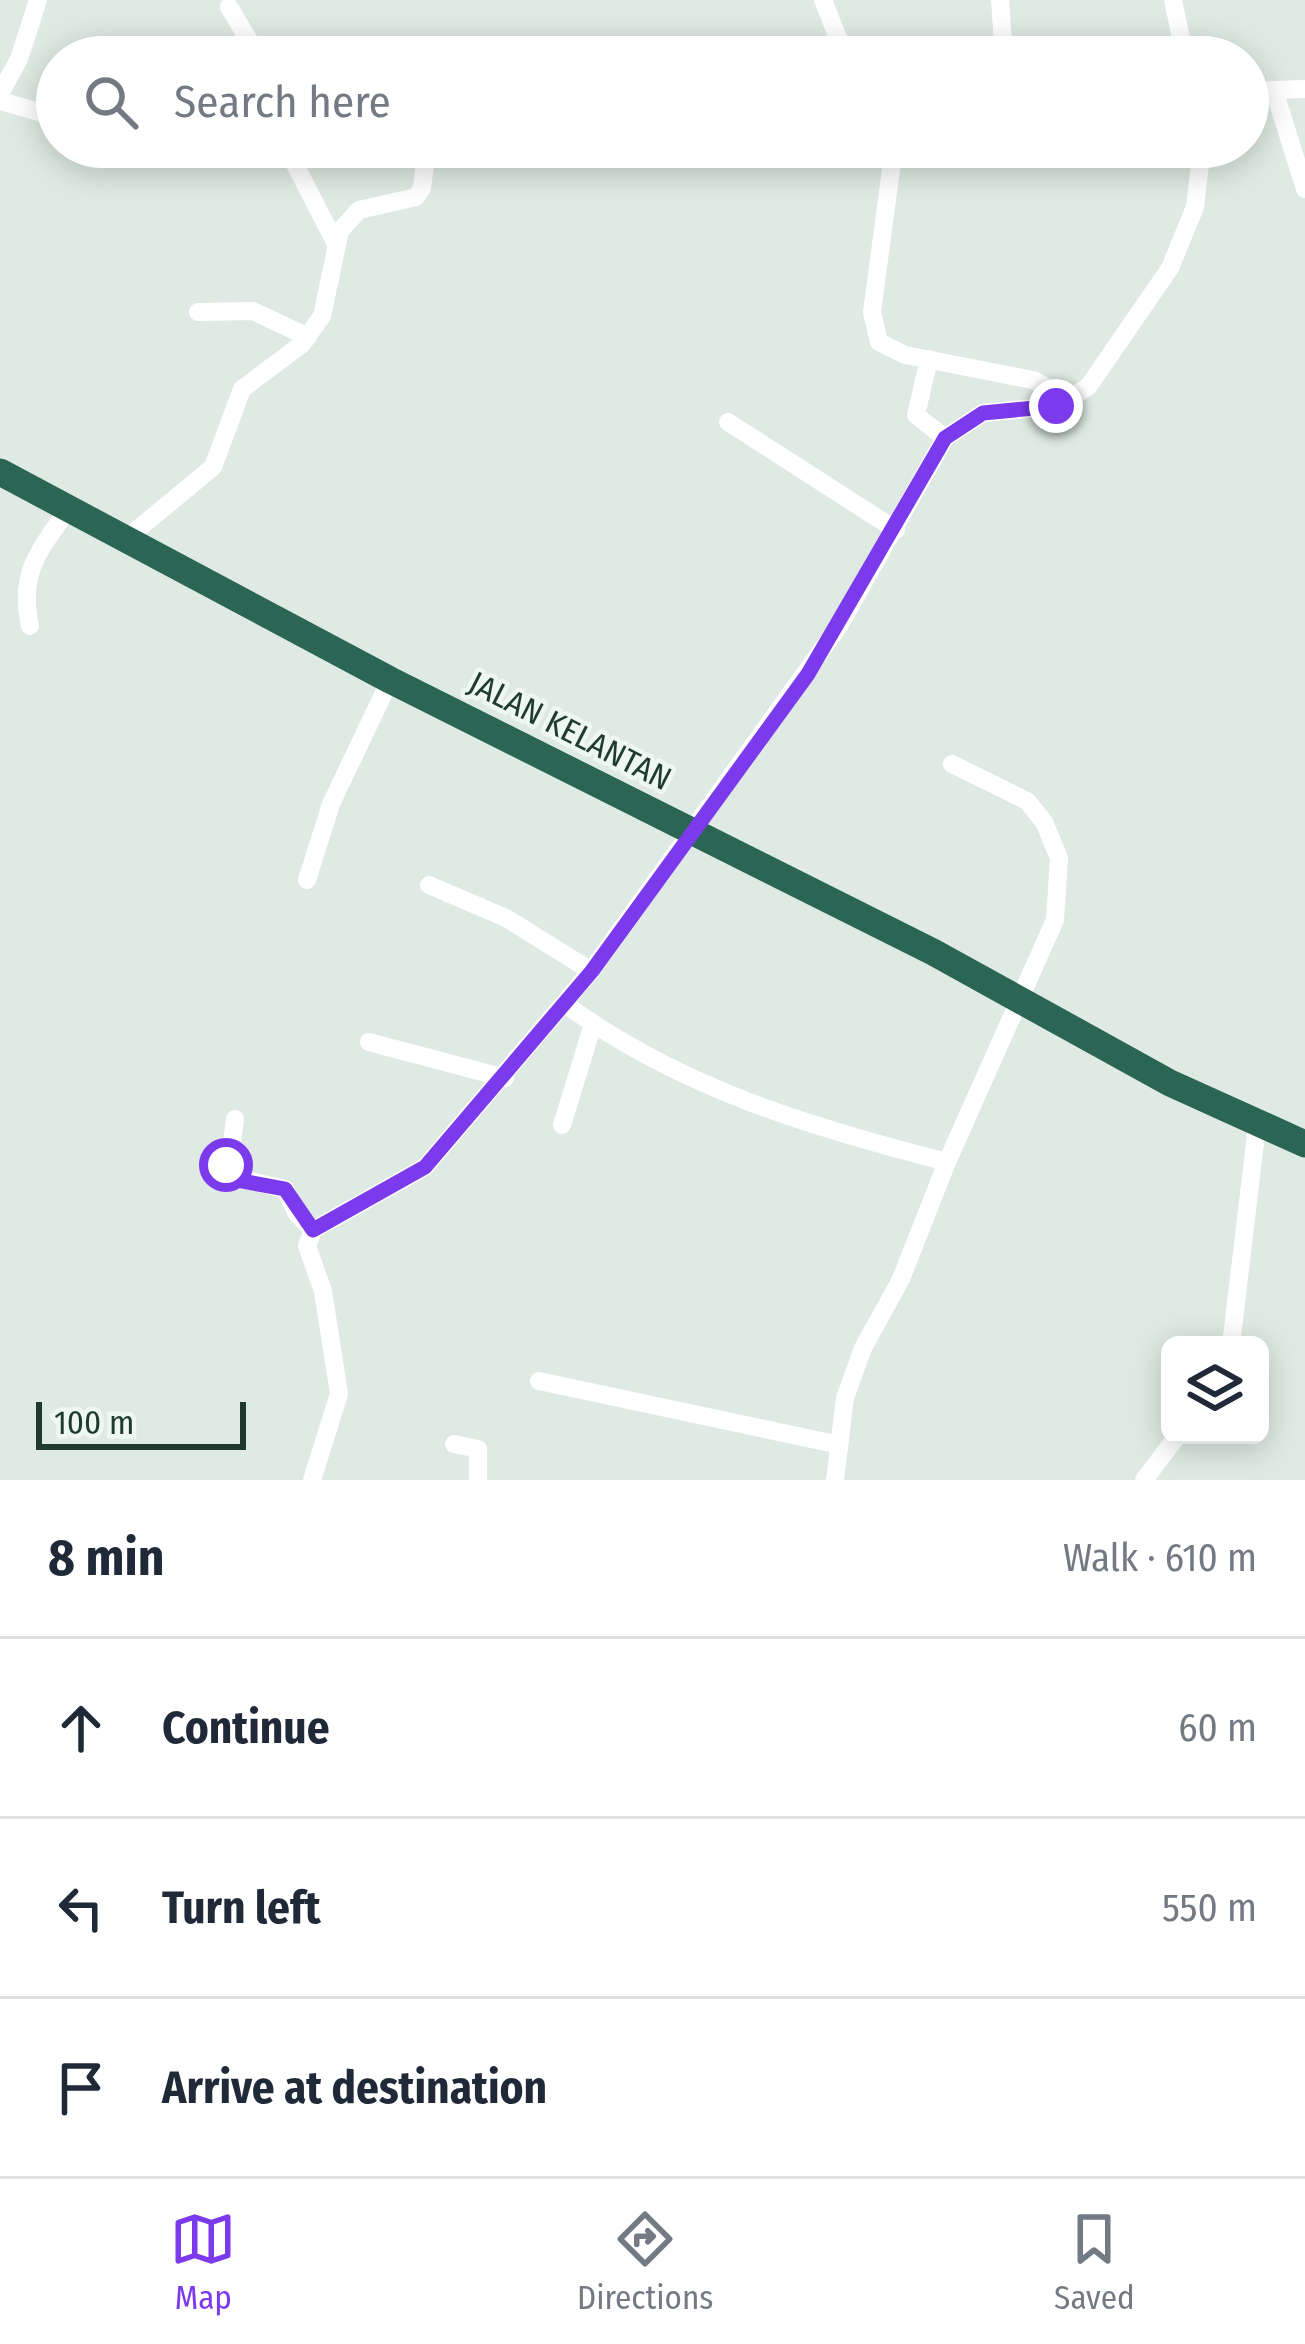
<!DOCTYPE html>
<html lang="en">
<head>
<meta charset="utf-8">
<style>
	body { margin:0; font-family:"Fira Sans Condensed",sans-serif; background:#f6f6f7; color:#1f2937 }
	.controls { position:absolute; right:36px; bottom:36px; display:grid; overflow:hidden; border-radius:18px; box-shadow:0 6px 30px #0003 }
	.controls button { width:108px; height:108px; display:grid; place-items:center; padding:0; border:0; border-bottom:3px solid #e0e1e3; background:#fff; color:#1f2937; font:60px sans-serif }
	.scale { position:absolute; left:36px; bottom:30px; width:210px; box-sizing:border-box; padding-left:12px; border:6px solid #1f3a2f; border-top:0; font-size:33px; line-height:42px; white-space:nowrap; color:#1f3a2f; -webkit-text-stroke:9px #eef7f1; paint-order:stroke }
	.stop { position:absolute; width:36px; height:36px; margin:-27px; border:9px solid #7c3aed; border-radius:50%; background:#fff }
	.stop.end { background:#7c3aed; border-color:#fff; box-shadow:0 3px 12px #0008 }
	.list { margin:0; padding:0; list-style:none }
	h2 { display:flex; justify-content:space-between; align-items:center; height:156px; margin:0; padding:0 48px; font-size:51px }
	h2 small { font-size:39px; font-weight:400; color:#747a83 }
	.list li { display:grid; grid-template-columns:78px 1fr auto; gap:36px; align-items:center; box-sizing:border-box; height:180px; padding:0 48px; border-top:3px solid #e0e1e3 }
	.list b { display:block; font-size:45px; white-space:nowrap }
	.list em { font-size:39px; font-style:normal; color:#747a83 }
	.icon { flex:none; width:66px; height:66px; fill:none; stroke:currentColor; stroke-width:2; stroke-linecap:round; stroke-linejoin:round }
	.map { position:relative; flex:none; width:1305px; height:1480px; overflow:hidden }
	.search { position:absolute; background:#fff; box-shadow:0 6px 30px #0003; left:36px; right:36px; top:36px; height:132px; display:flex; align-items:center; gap:30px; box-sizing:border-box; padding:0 42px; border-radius:66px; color:#747a83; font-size:45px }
	.sheet { height:696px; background:#fff }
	nav { display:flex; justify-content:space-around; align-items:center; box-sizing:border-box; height:168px; border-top:3px solid #e0e1e3; background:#fff; font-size:33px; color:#747a83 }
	nav a { display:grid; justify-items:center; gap:6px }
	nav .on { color:#7c3aed }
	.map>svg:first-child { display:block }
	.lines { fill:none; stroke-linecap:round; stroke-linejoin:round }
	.minor { stroke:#fff; stroke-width:18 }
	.highway { stroke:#2a6653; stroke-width:27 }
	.route { stroke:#7c3aed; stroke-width:15 }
	.labels { text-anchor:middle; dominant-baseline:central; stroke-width:9; stroke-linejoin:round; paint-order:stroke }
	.street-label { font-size:33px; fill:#1f3a2f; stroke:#eef7f1 }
</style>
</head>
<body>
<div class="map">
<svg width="1305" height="1480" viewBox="0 0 1305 1480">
	<rect width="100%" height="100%" fill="#deeae3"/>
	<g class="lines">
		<g class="minor">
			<path d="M823,0L840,43L891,57"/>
			<path d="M1000,0L1004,57"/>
			<path d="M1173,0L1185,57"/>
			<path d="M229,7L259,57"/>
			<path d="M1274,90L1305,189"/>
			<path d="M1248,91L1305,89"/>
			<path d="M0,94L19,59L38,0"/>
			<path d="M0,101L57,117"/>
			<path d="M146,147L149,148"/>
			<path d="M286,147L336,244"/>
			<path d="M894,147L872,312L879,342L905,355L1033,380L1071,400"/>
			<path d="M198,312L253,311L308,337"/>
			<path d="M929,359L916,415L945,438"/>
			<path d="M728,422L896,530"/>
			<path d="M127,538L213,467L242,389L302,344L322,316L340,231L359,210L416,197L422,188L427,147"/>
			<path d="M30,626C18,572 40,550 69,508"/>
			<path d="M307,880L331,804L390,680"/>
			<path d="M429,885L506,918L591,971"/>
			<path d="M565,1004C680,1088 810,1127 947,1162"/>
			<path d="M369,1042L505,1078"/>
			<path d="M235,1119L228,1176L285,1189L297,1214L313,1230"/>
			<path d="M562,1125L593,1024"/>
			<path d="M1231,1345L1257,1126"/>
			<path d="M539,1381L835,1444"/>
			<path d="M454,1444L478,1449V1480"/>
			<path d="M312,1480L339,1394L323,1291L307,1246L313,1230L425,1167L591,971L839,626L945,438L983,413L1056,406L1088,387L1170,268L1195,207L1202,147"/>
			<path d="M835,1480L845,1398L863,1348L901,1279L947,1162L1055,920L1059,858L1044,822L1027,801L952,764"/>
			<path d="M1144,1480L1178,1435"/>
		</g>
		<path class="highway" d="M0,472L390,680L933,952L1170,1083L1305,1144"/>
	</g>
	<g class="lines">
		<path class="route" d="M226,1165L231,1179L285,1189L313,1230L425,1167L592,971L808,674L945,438L983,413L1056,406"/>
	</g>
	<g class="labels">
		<g class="street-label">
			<text transform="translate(570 731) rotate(27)">JALAN KELANTAN</text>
		</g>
	</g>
</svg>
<div class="controls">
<button><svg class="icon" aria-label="layers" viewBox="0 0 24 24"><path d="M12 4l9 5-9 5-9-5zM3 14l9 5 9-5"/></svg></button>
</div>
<div class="scale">100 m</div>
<div class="stop" style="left:226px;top:1165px"></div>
<div class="stop end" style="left:1056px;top:406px"></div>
<div class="search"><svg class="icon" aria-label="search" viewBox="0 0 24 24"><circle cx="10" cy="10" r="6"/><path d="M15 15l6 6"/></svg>Search here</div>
</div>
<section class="sheet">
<h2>8 min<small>Walk · 610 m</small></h2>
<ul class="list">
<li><svg class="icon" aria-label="ahead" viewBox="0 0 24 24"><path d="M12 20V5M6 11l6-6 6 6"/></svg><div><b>Continue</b></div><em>60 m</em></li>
<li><svg class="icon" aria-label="left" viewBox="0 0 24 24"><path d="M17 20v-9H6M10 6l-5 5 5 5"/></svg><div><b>Turn left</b></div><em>550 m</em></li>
<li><svg class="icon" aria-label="arrive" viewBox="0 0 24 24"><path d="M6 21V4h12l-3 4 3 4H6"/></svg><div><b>Arrive at destination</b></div></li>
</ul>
</section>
<nav>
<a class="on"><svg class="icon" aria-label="map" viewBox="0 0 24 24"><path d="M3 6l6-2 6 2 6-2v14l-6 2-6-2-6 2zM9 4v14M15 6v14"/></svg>Map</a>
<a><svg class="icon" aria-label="directions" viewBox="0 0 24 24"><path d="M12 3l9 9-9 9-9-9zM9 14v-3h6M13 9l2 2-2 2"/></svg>Directions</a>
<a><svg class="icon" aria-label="saved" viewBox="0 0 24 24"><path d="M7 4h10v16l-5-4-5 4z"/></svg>Saved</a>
</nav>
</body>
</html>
